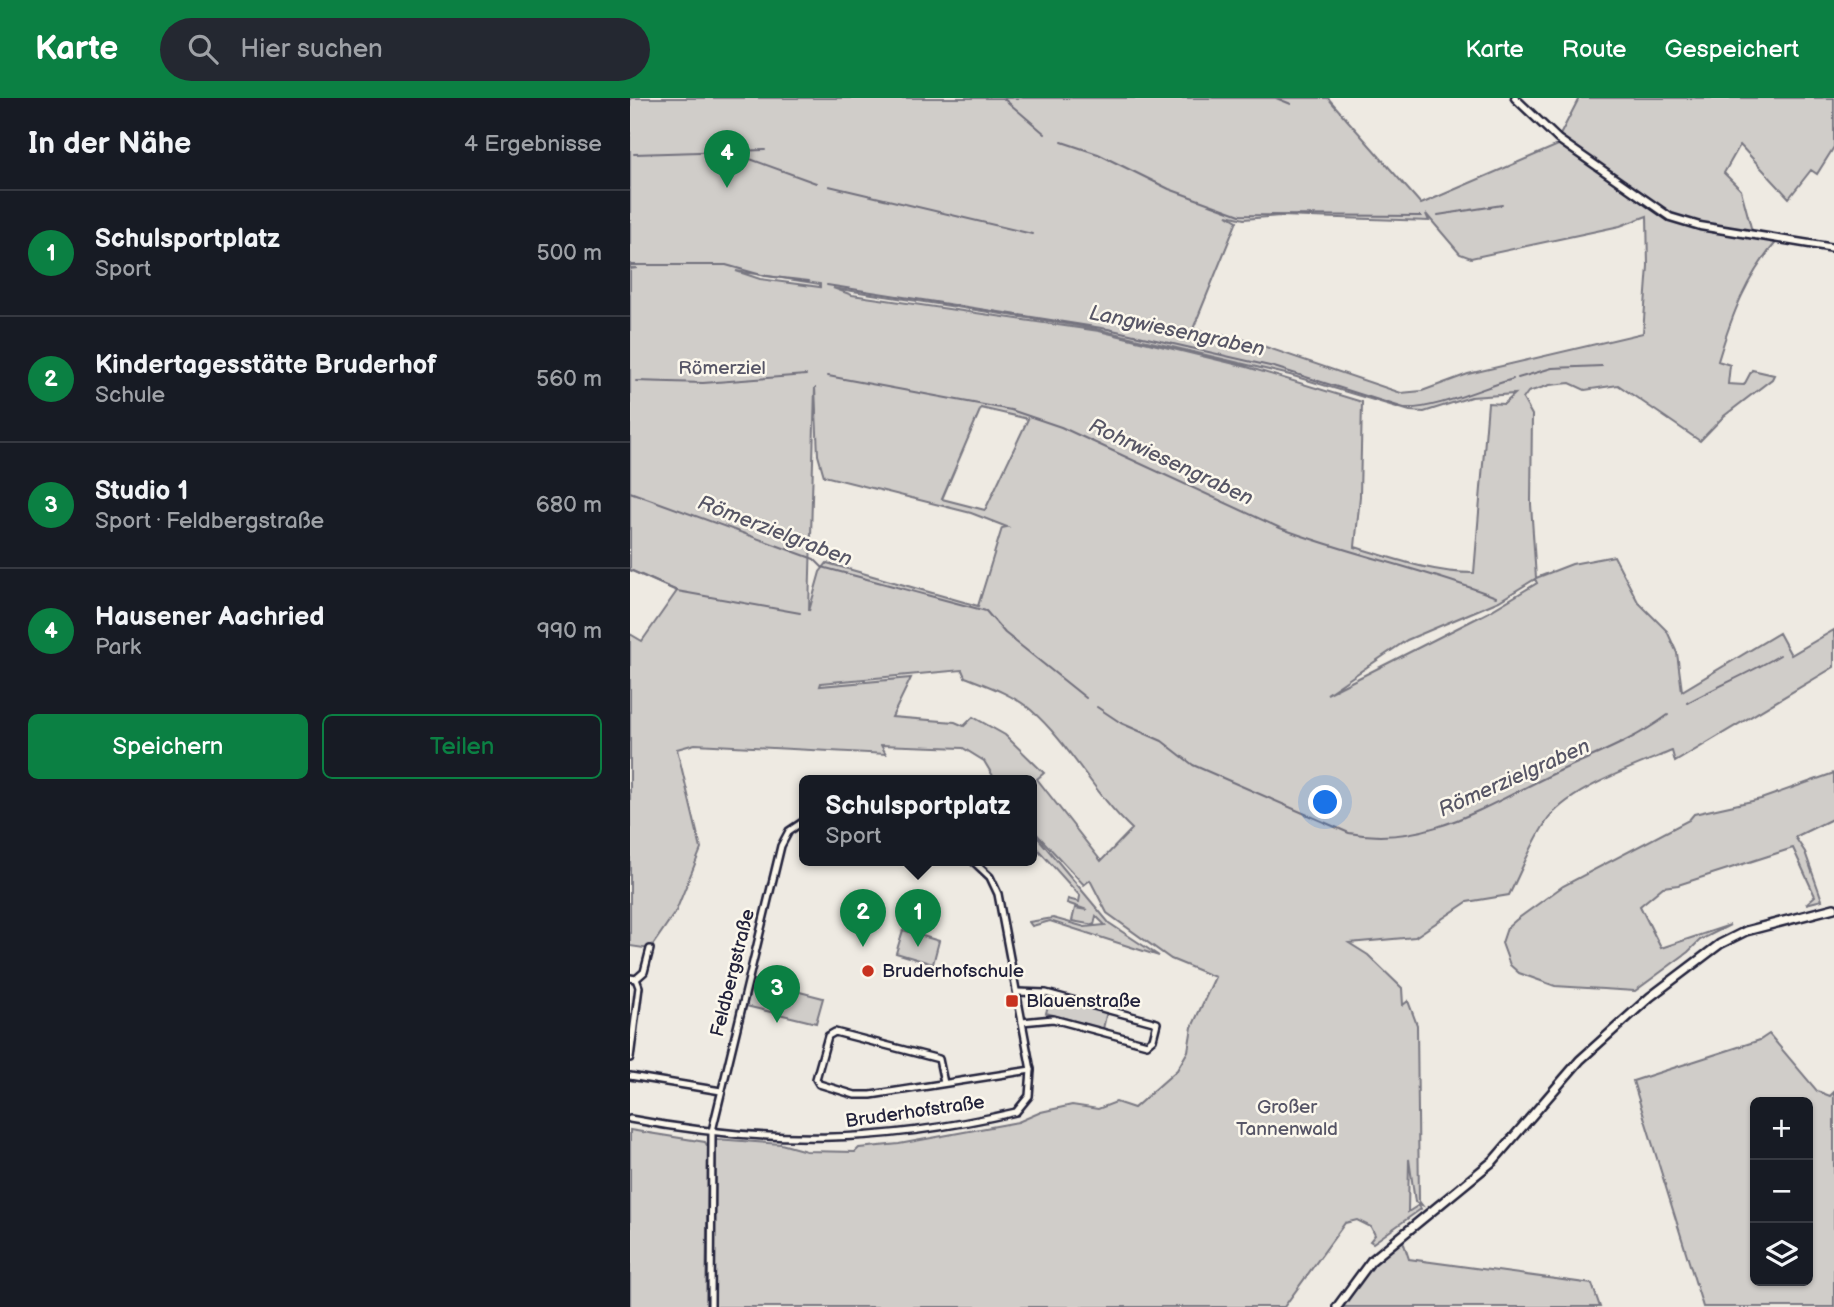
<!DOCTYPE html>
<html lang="de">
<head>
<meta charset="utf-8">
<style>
	body { margin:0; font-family:"Balsamiq Sans",sans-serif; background:#242831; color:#f1f3f6 }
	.controls { position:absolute; right:21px; bottom:21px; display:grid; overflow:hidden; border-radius:10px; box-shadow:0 2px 5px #0004 }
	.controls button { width:63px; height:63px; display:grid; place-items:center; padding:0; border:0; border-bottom:2px solid #363941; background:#171b24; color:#f1f3f6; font:35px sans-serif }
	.you { position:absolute; left:696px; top:705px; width:24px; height:24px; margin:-18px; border:5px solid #fff; border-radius:50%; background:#1a73e8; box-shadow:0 0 0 10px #1a73e833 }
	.badge { display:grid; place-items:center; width:46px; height:46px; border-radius:50%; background:#0b8043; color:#fff; font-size:23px; font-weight:700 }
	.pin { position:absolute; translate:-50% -58px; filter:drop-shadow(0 2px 4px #0008) }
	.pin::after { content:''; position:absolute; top:37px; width:24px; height:21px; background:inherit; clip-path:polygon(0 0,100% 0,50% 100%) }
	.popup { position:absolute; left:169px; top:677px; width:238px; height:91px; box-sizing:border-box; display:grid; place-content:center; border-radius:10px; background:#171b24; filter:drop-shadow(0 2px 5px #0005); font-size:23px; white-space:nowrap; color:#9ea1a6 }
	.popup b { font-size:26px; color:#f1f3f6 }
	.popup::after { content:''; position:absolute; left:50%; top:100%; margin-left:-14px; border:14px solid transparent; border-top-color:#171b24 }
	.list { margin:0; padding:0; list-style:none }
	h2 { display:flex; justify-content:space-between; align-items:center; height:91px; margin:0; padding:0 28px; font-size:30px }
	h2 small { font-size:23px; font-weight:400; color:#9ea1a6 }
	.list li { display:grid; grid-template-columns:46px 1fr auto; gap:21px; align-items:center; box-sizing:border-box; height:126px; padding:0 28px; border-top:2px solid #363941 }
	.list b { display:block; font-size:26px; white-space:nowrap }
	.list p { margin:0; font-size:23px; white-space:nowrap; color:#9ea1a6 }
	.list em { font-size:23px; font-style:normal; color:#9ea1a6 }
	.actions { display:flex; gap:14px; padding:21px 28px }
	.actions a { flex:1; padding:16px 0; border:2px solid #0b8043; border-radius:10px; text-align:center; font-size:24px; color:#0b8043 }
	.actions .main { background:#0b8043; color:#fff }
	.icon { flex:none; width:38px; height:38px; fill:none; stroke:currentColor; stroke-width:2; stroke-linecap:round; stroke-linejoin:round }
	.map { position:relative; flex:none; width:1204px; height:1209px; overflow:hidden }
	header { display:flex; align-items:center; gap:42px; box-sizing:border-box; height:98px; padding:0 35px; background:#0b8043; color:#fff }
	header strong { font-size:33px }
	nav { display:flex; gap:38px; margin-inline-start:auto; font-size:24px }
	.search { width:490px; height:63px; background:#242831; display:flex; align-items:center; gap:18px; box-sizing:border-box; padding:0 24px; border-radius:38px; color:#9ea1a6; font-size:26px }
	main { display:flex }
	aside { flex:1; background:#171b24 }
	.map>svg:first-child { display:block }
	.green { fill:#d0cdc9; stroke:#797882; stroke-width:2; fill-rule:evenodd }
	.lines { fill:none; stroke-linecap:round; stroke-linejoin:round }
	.stream { stroke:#716f7c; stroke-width:2 }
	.minor-casing { stroke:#22223b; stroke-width:10 }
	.tertiary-casing { stroke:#22223b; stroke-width:11 }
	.secondary-casing { stroke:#22223b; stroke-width:12 }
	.minor { stroke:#fbf7ec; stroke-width:5 }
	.tertiary { stroke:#fbf7ec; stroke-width:6 }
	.secondary { stroke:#fbf7ec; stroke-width:7 }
	.poi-dot { fill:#c8321e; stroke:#fbf7ec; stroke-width:2.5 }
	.labels { text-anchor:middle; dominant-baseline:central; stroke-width:5; stroke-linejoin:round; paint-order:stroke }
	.park-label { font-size:19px; fill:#565566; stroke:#fbf7ec }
	.poi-label { font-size:19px; fill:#22223b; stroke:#fbf7ec; text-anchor:start }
	.street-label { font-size:19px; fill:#22223b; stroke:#fbf7ec }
	.water-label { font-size:21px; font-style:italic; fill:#575666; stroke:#fbf7ec }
</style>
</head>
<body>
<header>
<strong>Karte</strong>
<div class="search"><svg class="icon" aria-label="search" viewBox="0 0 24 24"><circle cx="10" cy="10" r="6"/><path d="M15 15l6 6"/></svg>Hier suchen</div>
<nav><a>Karte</a><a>Route</a><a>Gespeichert</a></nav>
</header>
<main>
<aside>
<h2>In der Nähe<small>4 Ergebnisse</small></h2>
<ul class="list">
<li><span class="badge">1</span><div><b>Schulsportplatz</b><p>Sport</p></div><em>500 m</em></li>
<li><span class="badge">2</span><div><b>Kindertagesstätte Bruderhof</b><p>Schule</p></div><em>560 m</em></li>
<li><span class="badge">3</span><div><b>Studio 1</b><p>Sport · Feldbergstraße</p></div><em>680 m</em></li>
<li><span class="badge">4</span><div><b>Hausener Aachried</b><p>Park</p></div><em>990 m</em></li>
</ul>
<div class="actions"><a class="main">Speichern</a><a>Teilen</a></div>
</aside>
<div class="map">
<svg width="1204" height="1209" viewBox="0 0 1204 1209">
	<rect width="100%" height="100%" fill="#eeeae2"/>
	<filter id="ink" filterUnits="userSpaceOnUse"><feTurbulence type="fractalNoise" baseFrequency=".0143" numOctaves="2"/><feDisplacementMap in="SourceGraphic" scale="14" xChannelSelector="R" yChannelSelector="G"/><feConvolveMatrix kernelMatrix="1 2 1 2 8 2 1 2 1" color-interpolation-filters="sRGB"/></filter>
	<g filter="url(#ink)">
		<g class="green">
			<path d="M0,0H698L791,106L933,45L928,41L949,0H1204V49L1187,76L1181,72L1159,100L1110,47L1094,75L1111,92L1123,137L1149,141C1116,178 1102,217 1088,263L1100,267L1098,286L1114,287L1122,272L1144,277L1142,281L1094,318L1070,343L988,287L955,292L940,285L920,287L898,294L893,301L902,317L901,406L906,480L942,466L984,458L1008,504L1037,533L1047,555L1052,593L1149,535L1161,557L1204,532V569L1045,664L1042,653C1008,667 942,690 919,720C903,741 892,772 879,797L837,804L785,839L719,845L738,857L772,890L773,907L778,903L787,927L789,1103L792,1107L785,1104L779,1061L778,1114L789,1107L791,1111L743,1145L740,1143L745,1137L741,1129L727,1122L715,1125L654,1209H84L86,1041L151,1046L176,1053L225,1054L229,1050L269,1046L388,1024L411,1014L442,1007L468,1011L486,1004L504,1010L547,972L558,953L562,929L585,879L541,861L477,815L460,782L454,787L402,731V683H366L354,663L333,650L251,647L256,656L65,646L47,651L71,751L46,813L20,851L0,848V536L12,543L47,493L0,472V171L7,170H0ZM796,116L830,156L841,160L990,128L1017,118L1018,168L1013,235L838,276L792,293L771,295L615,242L563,231L607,123L597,117L614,121L650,118L799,123ZM106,173L190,186V189L130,181ZM203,190L462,230L660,277L780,313L794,314L841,299L885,296L874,306L858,305L844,475C802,475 765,461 725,449L730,398L732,304L617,269L469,233L222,197ZM185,289L188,357L194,378L341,415L377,429L372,430L348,508L197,465L190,474L179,513ZM351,310L398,321L355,412L312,401ZM905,481L907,485L857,515L697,596L777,542L869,503ZM332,572L335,579C358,588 382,596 401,612C440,646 464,696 502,731L471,763L407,681L414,675L375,637L343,619L334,628L325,624L262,619L281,580L190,588L191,585Z"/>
			<path d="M1204,675V720L1165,739L1175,754L1192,802L1176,806L1185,798L1163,750L1048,787L1033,789L1010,808L1031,850L1100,827L1070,842L1058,854L1005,893L925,888L889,875L880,867L872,845L877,830L886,822L933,788L1059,722L1064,716L1131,701Z"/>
			<path d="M404,735L479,825L529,858L420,823L402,828L399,824L423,820L455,829L475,827L466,818L464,827L442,823L445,810L457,812L437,805L438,801L449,804L450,798L403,746Z"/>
			<path d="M273,832L309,843L303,866L266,855Z"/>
			<path d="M123,882L193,900L186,925L116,908Z"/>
			<path d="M420,900L477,913L473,931L416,915Z"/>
			<path d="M1139,936L1187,993L1200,998L1204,994V1209H1073L1003,983L1130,942ZM1125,1004H1178V1183H1125Z"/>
			<path d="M0,1032L75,1044L78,1049L76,1209H0Z"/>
			<path d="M772,1140L779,1161L962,1186L970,1209H712L742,1166Z"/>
		</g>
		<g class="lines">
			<g class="stream">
				<path d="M373,0L415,36"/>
				<path d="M646,0L661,6"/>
				<path d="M432,44L468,56L539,91L610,117L791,118"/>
				<path d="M98,53L186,85"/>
				<path d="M4,56L135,52"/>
				<path d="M199,88L402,136"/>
				<path d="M808,117L872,107"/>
				<path d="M0,167H96L135,178L179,183"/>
				<path d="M197,187L478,231L644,269L774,310C805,312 851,290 883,281"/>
				<path d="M198,278L381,312L431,329L650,430C721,457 795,471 866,499"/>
				<path d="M888,280L922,270L972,268"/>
				<path d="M6,283L73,285L176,277"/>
				<path d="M0,394L184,461L192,469L356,513L375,535L456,600"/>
				<path d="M0,472L47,493L170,515"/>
				<path d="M1057,605C1088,588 1120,575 1150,557"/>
				<path d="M467,609L491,625L532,643L563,667L719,735C796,750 859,706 925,675C964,657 1003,643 1038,617"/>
			</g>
			<g class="minor-casing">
				<g id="minor">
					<path d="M0,880L6,881L14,874L20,851"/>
					<path d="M387,894L416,895L527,925L523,941L517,946L423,921L392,924"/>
					<path d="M0,960L9,889L6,881"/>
					<path d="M0,978L91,993"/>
					<path d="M314,985L309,961L205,934L198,938L186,981L189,986L225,997H241L401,972"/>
					<path d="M0,1021C138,1047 249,1046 386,1014L399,998L401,972L368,796L360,779L343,763"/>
					<path d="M81,1209L82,1033L151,748L159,733L174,723"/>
				</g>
			</g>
			<g class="tertiary-casing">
				<path id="tertiary" d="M885,0L928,41L1040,119L1070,128L1204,150"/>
			</g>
			<g class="secondary-casing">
				<path id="secondary" d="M707,1209L741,1163L863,1063L950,962L1020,899L1090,846L1116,833L1204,810"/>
			</g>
			<use href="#minor" class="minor"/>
			<use href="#tertiary" class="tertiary"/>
			<use href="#secondary" class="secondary"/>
		</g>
	</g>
	<g class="poi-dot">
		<circle cx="238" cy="873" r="7"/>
		<rect x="375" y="896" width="14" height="14" rx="3.5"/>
	</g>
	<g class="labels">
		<g class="park-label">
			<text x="92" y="270">Römerziel</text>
			<text x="657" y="1009">Großer<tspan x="657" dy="22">Tannenwald</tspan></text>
		</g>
		<g class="poi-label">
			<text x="252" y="873">Bruderhofschule</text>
			<text x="396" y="903">Blauenstraße</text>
		</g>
		<g class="street-label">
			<text transform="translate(103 875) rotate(-76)">Feldbergstraße</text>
			<text transform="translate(285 1014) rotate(-8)">Bruderhofstraße</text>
		</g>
		<g class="water-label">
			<text transform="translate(547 233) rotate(12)">Langwiesengraben</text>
			<text transform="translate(541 364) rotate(25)">Rohrwiesengraben</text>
			<text transform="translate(145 433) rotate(21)">Römerzielgraben</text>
			<text transform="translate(884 680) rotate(-24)">Römerzielgraben</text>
		</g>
	</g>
</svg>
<div class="controls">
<button>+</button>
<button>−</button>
<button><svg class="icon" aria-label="layers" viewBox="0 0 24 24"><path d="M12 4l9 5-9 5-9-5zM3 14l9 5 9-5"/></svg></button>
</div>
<div class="you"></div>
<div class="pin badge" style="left:288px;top:849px">1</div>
<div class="popup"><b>Schulsportplatz</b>Sport</div>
<div class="pin badge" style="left:233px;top:849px">2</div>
<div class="pin badge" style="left:147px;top:925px">3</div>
<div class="pin badge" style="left:97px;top:90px">4</div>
</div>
</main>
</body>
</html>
